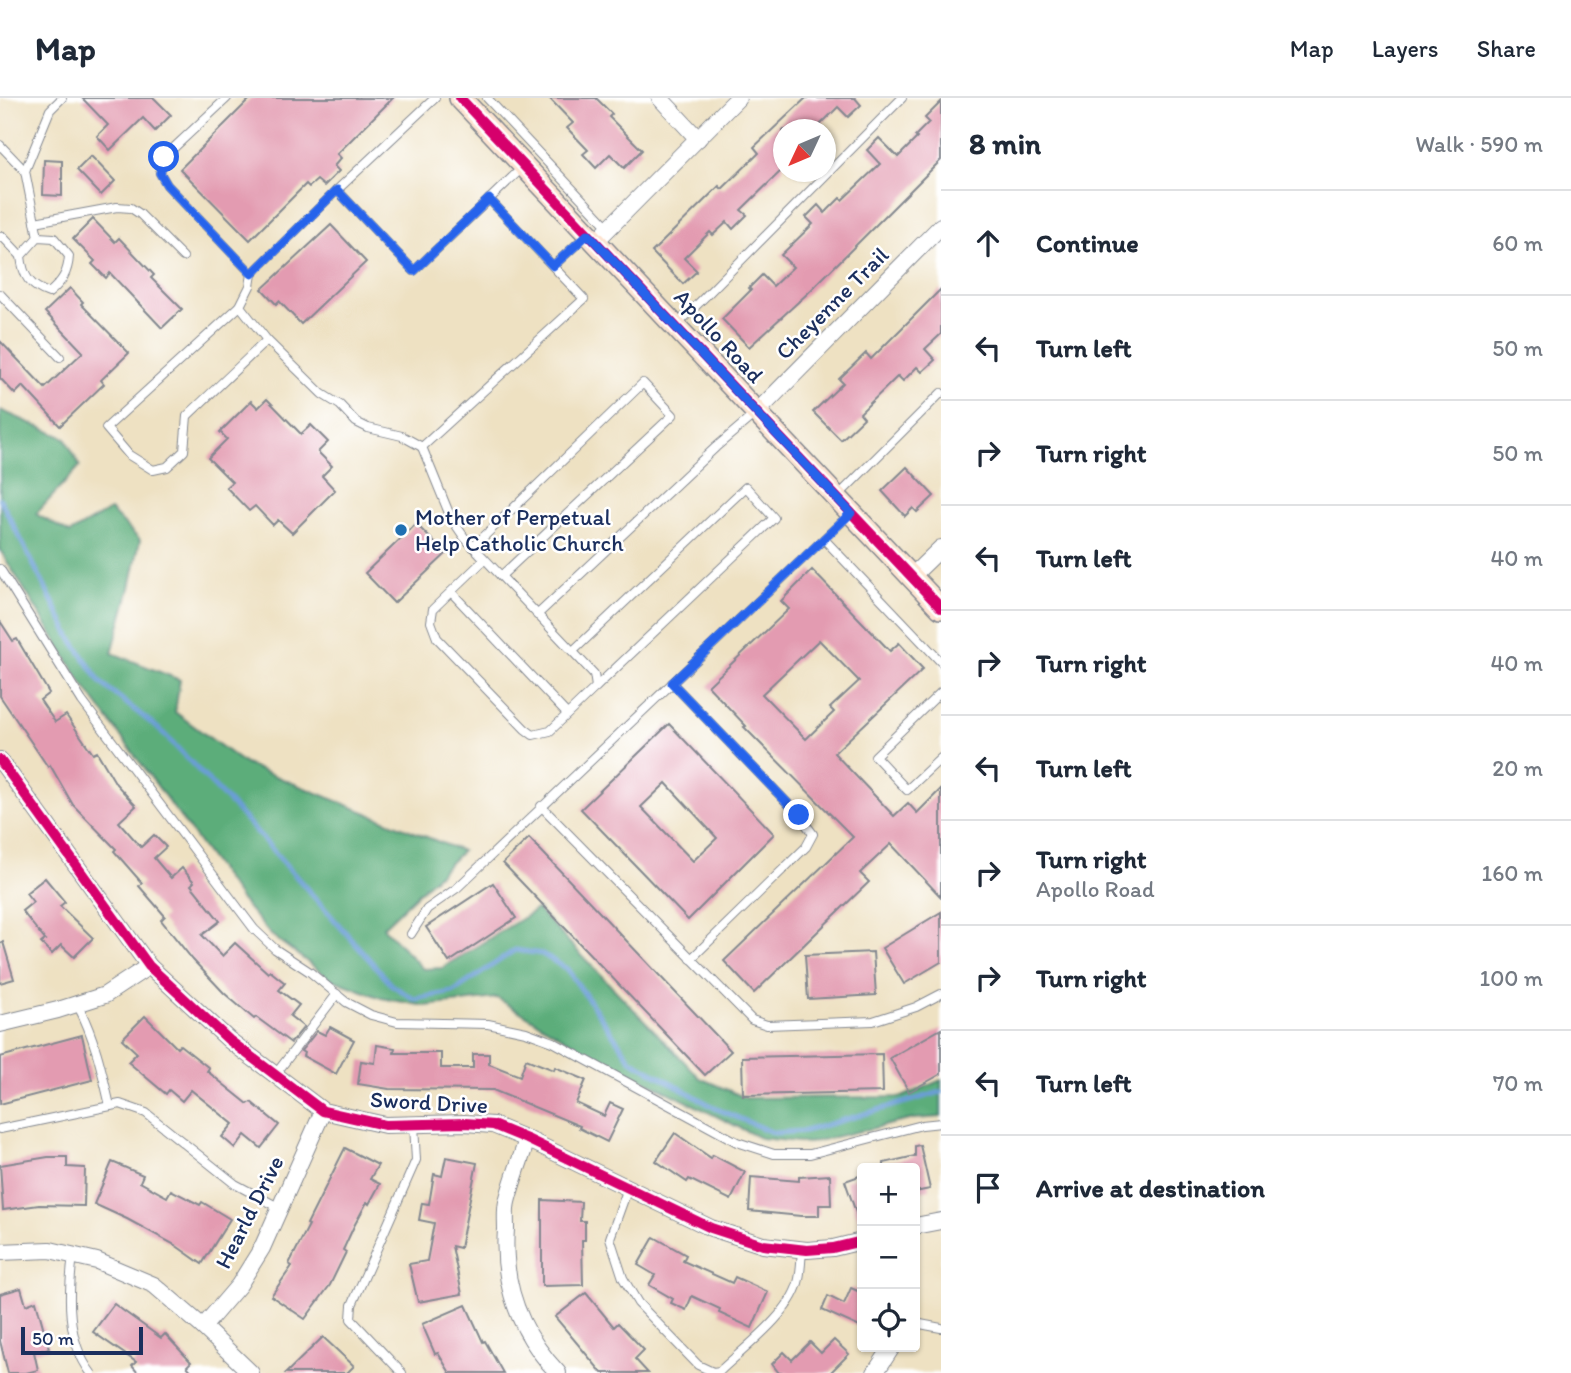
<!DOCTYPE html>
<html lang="en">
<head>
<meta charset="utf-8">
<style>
	body { margin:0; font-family:Itim,sans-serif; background:#f2f2f3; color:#1f2937 }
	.controls { position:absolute; right:21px; bottom:21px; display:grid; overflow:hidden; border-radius:7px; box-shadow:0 2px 5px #0004 }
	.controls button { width:63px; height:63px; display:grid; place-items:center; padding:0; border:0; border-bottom:2px solid #e0e1e3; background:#fff; color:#1f2937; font:35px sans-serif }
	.compass { position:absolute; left:773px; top:21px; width:63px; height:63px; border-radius:50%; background:#fff; box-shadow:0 2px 5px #0004; rotate:226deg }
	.scale { position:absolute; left:21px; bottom:18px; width:122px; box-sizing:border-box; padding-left:7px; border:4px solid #1b2f5e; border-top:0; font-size:19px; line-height:24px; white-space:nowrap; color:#1b2f5e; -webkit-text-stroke:5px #fff; paint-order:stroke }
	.stop { position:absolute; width:21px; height:21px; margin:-16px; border:5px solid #2563eb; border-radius:50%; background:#fff }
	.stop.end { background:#2563eb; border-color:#fff; box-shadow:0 2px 7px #0008 }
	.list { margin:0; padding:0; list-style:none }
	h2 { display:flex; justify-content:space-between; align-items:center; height:91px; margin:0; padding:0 28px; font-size:30px }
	h2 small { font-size:23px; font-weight:400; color:#747a83 }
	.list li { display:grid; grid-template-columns:46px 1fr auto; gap:21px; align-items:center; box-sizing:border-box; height:105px; padding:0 28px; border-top:2px solid #e0e1e3 }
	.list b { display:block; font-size:26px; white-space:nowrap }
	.list p { margin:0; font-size:23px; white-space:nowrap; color:#747a83 }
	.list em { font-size:23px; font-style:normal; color:#747a83 }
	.icon { flex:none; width:38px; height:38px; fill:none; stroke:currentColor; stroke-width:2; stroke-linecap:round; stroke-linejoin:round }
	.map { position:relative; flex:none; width:941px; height:1275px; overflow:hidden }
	header { display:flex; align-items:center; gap:42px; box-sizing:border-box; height:98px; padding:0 35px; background:#fff; border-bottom:2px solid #e0e1e3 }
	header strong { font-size:33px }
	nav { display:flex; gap:38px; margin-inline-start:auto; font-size:24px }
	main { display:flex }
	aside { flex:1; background:#fff }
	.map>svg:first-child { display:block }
	.forest { fill:#5bad7a; stroke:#3b6e6c; stroke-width:2 }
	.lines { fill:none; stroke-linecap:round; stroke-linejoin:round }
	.stream { stroke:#6b9ed6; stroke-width:5 }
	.building { fill:#e39bb1; fill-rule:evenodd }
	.lane-casing { stroke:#848890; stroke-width:10 }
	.street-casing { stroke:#848890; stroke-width:18 }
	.secondary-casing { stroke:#848890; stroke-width:24 }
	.lane { stroke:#fff; stroke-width:8 }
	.street { stroke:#fff; stroke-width:16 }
	.secondary { stroke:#fde4d1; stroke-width:21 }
	.cycleway-casing { stroke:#fff; stroke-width:15 }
	.cycleway { stroke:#d6006c; stroke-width:10 }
	.route { stroke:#2563eb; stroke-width:9 }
	.poi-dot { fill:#1f6fb2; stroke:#fff; stroke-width:2.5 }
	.labels { text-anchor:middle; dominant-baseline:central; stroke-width:5; stroke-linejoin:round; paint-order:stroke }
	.street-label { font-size:23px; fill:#1b2f5e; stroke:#fff }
	.poi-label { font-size:23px; fill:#1b2f5e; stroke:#fff; text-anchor:start }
</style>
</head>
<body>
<header>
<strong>Map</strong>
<nav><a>Map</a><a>Layers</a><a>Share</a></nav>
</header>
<main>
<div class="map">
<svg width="941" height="1275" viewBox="0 0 941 1275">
	<rect width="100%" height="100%" fill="#fff"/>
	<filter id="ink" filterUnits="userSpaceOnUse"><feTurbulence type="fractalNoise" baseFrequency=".0143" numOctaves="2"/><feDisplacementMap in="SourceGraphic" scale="14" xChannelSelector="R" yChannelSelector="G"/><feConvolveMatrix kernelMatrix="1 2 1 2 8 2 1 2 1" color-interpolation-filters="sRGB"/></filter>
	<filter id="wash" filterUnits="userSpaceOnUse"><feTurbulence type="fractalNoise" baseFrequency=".00686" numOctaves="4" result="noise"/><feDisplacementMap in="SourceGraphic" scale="28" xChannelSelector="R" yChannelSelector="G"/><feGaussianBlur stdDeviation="1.57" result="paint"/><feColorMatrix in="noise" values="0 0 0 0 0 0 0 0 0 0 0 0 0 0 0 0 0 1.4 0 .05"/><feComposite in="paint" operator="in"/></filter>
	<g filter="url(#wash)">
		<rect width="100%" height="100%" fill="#eee1c2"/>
		<path class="forest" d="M0,312L65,340L80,368L36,416L70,435L110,412L140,442L130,490L112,555L180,582L175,614L245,666L462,753L383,829L423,871L442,870L537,811L700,980L746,1000L902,999L941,982V1019L914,1021L808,1045L760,1040L586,953L497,900L425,908L381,900L329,880L270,836L240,801L84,588L0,452Z"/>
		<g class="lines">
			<path class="stream" d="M0,401L71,540L101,585L160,632L246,722L392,887L414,901L453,894L515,852L542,856L567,871L631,962L717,1011L774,1035L805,1033L941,994"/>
		</g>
		<g id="blocks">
			<g class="building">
				<path d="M82,0H154L171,17L155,33L143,20L110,52L97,38L108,27Z"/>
				<path d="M251,0H393L337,56L341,60L334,68L339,73L324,88L317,82L309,89L306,86L250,142L180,71Z"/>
				<path d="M549,0H596L612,16L609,19L642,52L624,70L610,56L596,70L583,56L588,52L567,30L573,25Z"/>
				<path d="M806,0H855L861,7L848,19L838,9L815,32H783V71L741,112L747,117L733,131L727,124L713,137L710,134L684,160L697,173L683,186L652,154L719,88L722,91L759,55L754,49Z"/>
				<path d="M941,4V62L808,195L749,249L722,221L751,192L749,190L762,177L773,188L793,169L781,157L813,126L806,119L818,107L825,115L840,100L842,102L880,66L867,52L879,40L898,59L917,40L915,38L929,24L925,20Z"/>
				<path d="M91,58L115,83L101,97L77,72Z"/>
				<path d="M44,62L62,63V98L43,97Z"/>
				<path d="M93,121L115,144L119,140L154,177L151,180L182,211L162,230L110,175L106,180L92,166L95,163L73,141Z"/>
				<path d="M331,127L366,164L301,226L279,203L276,206L262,191Z"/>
				<path d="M70,190L83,204L81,206L129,255L101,282L104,286L60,328L23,288L15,296L0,280V243L45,290L83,254L45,214Z"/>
				<path d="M941,191V236L925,251L935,262L922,274L917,269L903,283L898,278L860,315L864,320L841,342L813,314L843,285L839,281L866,255L871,261Z"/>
				<path d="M267,301L301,336L311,327L328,344L318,354L332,368L322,378L335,392L292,435L278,422L273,427L255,408L249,413L226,389L232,384L208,360L227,341L220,334L251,303L258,310Z"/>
				<path d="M907,369L934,398L917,414L913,410L905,418L882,393Z"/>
				<path d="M416,426L446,456L394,505L365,475Z"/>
				<path d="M812,472L890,553L899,545L923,571L834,655L894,718L908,705L917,715L941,691V799L891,746L860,775L869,784L754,895L724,863L853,739L744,629L746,628L708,588L789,511L781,503ZM819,542L859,583L830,610L834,614L806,641L762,596Z"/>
				<path d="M0,523L13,543L17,541L49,595L40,602L55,624L66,617L93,656L97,654L116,686L136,708L119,724L141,749L154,737L166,749L154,760L171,780L182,770L194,784L191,787L220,823L202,837L222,858L235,845L268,875L270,873L285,885L279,892L299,907L290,918L304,929L291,945L256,919L254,921L224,895L193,862L161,822L165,818L139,788L142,785L114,753L116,751L73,707L50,667L48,669L0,598Z"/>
				<path d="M669,626L774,736L688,822L581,711ZM666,685L717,740L693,763L641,709Z"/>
				<path d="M529,740L731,953L705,977L503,765Z"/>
				<path d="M45,780L65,804L60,808L93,840L74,859L61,847L52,856L41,845L45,842L22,813L33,804L26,795Z"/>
				<path d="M493,785L516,820L449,864L426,829Z"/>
				<path d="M941,814V864L904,886L882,850Z"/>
				<path d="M3,844L14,881L0,885V845Z"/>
				<path d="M873,854L876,897L808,901L805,857Z"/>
				<path d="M145,918L177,950L180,947L209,970L207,973L248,1006L251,1004L279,1027L261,1050L245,1037L235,1050L222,1039L233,1026L191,992L182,1003L169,992L166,996L128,964L137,955L122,941Z"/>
				<path d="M330,929L354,942L336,976L303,958L304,955L301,953L317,933L325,937Z"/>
				<path d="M941,931V976L909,994L890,960Z"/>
				<path d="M82,937L92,982L0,1006V959Z"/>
				<path d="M377,947L395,950L394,955H441V970H473V956H489V966L520,978L526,961L554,972L555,969L586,982L576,1005L604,1018L610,1005L623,1011L607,1044L579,1030L580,1028L493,992L389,991L358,986L361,963L375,965Z"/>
				<path d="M882,956L883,994L743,997L742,959Z"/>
				<path d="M675,1035L711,1060L713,1057L745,1074L731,1102L689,1081L687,1084L656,1063Z"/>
				<path d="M920,1047L930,1091L915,1094V1070H884V1065L915,1058V1048Z"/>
				<path d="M345,1050L378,1067L370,1081L380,1086L369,1106L367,1104L354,1128L343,1152L346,1154L330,1187L305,1221L271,1198L292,1168L289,1166L309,1127L307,1126Z"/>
				<path d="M48,1059H67V1069L85,1070L84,1108L39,1107L3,1112L0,1067Z"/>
				<path d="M446,1059L477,1065L460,1150L452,1148L462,1196L418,1204L409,1166L427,1163L434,1125L419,1122L422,1105L429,1106L434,1076L442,1078Z"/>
				<path d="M112,1064L143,1077L140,1084L167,1099L171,1092L200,1107L202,1104L230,1121L202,1166L175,1147L127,1121L94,1106Z"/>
				<path d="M830,1077L831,1107H819V1118H801L749,1113L751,1079L799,1083V1079Z"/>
				<path d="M862,1077V1126H860L845,1083Z"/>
				<path d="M542,1102L581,1104L580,1123H585V1142H582L583,1187L542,1188Z"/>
				<path d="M654,1139L686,1157L683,1163L732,1185L735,1179L768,1194L752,1230L719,1215L720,1211L692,1198L686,1212L671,1205L673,1201L649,1187L655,1177L638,1167Z"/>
				<path d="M21,1190L26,1207L36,1203L49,1250L34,1254L38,1272L26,1275H8L0,1243V1196Z"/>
				<path d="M851,1190L862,1195V1230L822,1212L828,1198L844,1206Z"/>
				<path d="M586,1195L614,1229L618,1225L644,1252L635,1261L648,1275H602L555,1219Z"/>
				<path d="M114,1206L161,1240L165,1236L191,1264L187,1268L193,1275H138L132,1268L136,1264L93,1234Z"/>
				<path d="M466,1207L483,1244L485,1243L503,1275H450L438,1255L435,1256L422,1226Z"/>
				<path d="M323,1239L354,1268L347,1275H286Z"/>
				<path d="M834,1242L849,1256L830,1275H779L772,1266L784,1254L792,1262L810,1244L821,1255Z"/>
			</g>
		</g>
	</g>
	<g filter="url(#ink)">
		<use href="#blocks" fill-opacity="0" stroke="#848890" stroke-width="2"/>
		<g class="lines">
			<g class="lane-casing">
				<g id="lane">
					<path d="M227,0L164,59L160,75L167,87L252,176"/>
					<path d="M435,0L337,92L414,173L524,68"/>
					<path d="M487,0L609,130"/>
					<path d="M0,47L25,73"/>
					<path d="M337,92L252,176L250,188L240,208L106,330L129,357L153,372L167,369L184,353L187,318L267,242L322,296L340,307L356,324L368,330L402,338L422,349L584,201L489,101"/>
					<path d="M35,124L117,109L131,110L140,116L183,159"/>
					<path d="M38,139L54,140L69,158C68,175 62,184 49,195C29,188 23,178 21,158Z"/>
					<path d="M38,139L25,73L50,12L62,0"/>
					<path d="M0,140L2,138L21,158"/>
					<path d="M553,168L588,136"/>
					<path d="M0,196L60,259"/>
					<path d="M240,208L267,242"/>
					<path d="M677,227L902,0"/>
					<path d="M422,349L451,420L464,439L594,576L596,589L550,633L533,637L525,631L437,540L431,524L433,511L485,461"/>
					<path d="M837,399L941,295"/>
					<path d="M824,441L941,564"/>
					<path d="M473,449L643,285L673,317L501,478"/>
					<path d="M0,471L82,603L254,831L275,851L310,874L346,904L371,917L397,924L488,926L526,934L553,944L737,1044L774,1056H810L922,1027L941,1025"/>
					<path d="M451,494L567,616"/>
					<path d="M537,517L716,349L756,315"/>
					<path d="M573,553L746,389L774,420L596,589"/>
					<path d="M672,585L799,717L813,736L806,749L691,861"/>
					<path d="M941,594L875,658L907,692L941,660"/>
					<path d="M541,708L752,922L767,927L873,923L916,909L941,896"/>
					<path d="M411,836L427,811L457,790L851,415"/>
					<path d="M77,906C94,937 102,973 110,1008"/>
					<path d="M275,977L337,896"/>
					<path d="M0,1031L120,1006L146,1015L235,1086L280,1110"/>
					<path d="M628,1090L610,1140L623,1180L638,1205L698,1267L713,1274L720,1273C744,1250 789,1217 798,1185C801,1175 801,1162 802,1152"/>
					<path d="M73,1157C68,1197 66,1242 91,1275"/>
					<path d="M915,1225L941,1230"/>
					<path d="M402,1275L351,1221L352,1207L416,1062L414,1027"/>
				</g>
			</g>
			<g class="street-casing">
				<g id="street">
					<path d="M660,0L698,41"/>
					<path d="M595,144L738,0"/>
					<path d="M756,315L941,128"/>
					<path d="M911,479L941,450"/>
					<path d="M0,662L149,868L229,942L323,1013L385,1027L465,1025L493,1027L527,1041L711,1130L763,1147L807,1152L833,1150L862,1143"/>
					<path d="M0,926L58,912L105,897L149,868"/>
					<path d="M527,1041C521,1061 512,1083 507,1104C505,1112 506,1122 506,1131C502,1186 520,1235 558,1275"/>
					<path d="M915,1128L941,1123"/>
					<path d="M0,1154L50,1152L97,1163L154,1187L203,1229L251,1275"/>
					<path d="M203,1229L239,1187L262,1150L323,1013"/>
					<path d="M875,1275L892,1249"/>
				</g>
			</g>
			<g class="secondary-casing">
				<path id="secondary" d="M460,0L941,510"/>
			</g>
			<use href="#lane" class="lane"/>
			<use href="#street" class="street"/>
			<use href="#secondary" class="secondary"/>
			<g class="cycleway-casing">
				<g id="cycleway">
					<path d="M460,0L941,510"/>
					<path d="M0,662L149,868L229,942L323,1013L385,1027L465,1025L493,1027L527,1041L711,1130L763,1147L807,1152L833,1150L862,1143"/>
				</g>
			</g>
			<use href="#cycleway" class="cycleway"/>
		</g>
	</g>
	<g class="lines" filter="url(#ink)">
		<path class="route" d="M164,59L160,75L167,87L252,176L337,92L414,173L489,101L553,168L588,136L851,415L672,585L799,717"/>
	</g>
	<circle class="poi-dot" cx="401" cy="432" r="7"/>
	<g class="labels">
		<g class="street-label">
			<text transform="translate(832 205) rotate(-45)">Cheyenne Trail</text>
			<text transform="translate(719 238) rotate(47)">Apollo Road</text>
			<text transform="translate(429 1004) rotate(3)">Sword Drive</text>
			<text transform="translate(249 1114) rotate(-63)">Hearld Drive</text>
		</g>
		<g class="poi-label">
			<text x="415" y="419">Mother of Perpetual<tspan x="415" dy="26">Help Catholic Church</tspan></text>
		</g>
	</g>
</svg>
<div class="controls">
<button>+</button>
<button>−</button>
<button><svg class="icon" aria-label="locate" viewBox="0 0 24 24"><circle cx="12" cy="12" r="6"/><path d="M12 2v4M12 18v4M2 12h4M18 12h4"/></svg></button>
</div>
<svg class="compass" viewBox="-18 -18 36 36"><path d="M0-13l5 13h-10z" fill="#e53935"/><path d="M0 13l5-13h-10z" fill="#747a83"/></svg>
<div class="scale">50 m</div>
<div class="stop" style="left:164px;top:59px"></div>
<div class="stop end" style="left:799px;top:717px"></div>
</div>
<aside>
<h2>8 min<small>Walk · 590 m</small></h2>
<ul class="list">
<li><svg class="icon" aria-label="ahead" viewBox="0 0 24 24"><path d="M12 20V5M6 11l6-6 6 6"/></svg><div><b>Continue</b></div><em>60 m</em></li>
<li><svg class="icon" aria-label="left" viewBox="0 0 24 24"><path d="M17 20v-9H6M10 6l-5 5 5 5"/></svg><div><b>Turn left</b></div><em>50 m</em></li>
<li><svg class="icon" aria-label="right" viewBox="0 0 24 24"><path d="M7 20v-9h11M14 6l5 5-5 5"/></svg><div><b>Turn right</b></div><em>50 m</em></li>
<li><svg class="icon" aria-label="left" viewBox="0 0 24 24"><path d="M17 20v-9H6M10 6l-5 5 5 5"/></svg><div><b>Turn left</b></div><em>40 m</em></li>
<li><svg class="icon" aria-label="right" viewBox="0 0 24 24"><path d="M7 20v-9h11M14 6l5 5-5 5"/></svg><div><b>Turn right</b></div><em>40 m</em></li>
<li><svg class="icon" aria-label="left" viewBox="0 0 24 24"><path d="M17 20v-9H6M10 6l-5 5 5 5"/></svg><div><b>Turn left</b></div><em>20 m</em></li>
<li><svg class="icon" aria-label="right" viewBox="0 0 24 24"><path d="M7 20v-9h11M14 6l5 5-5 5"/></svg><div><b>Turn right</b><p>Apollo Road</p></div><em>160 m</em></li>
<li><svg class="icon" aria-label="right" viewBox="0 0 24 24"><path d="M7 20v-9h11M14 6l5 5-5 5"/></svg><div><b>Turn right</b></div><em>100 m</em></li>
<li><svg class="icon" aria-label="left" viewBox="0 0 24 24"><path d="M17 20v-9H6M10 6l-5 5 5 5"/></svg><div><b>Turn left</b></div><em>70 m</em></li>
<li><svg class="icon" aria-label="arrive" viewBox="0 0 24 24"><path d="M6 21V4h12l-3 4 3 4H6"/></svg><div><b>Arrive at destination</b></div></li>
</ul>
</aside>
</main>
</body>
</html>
